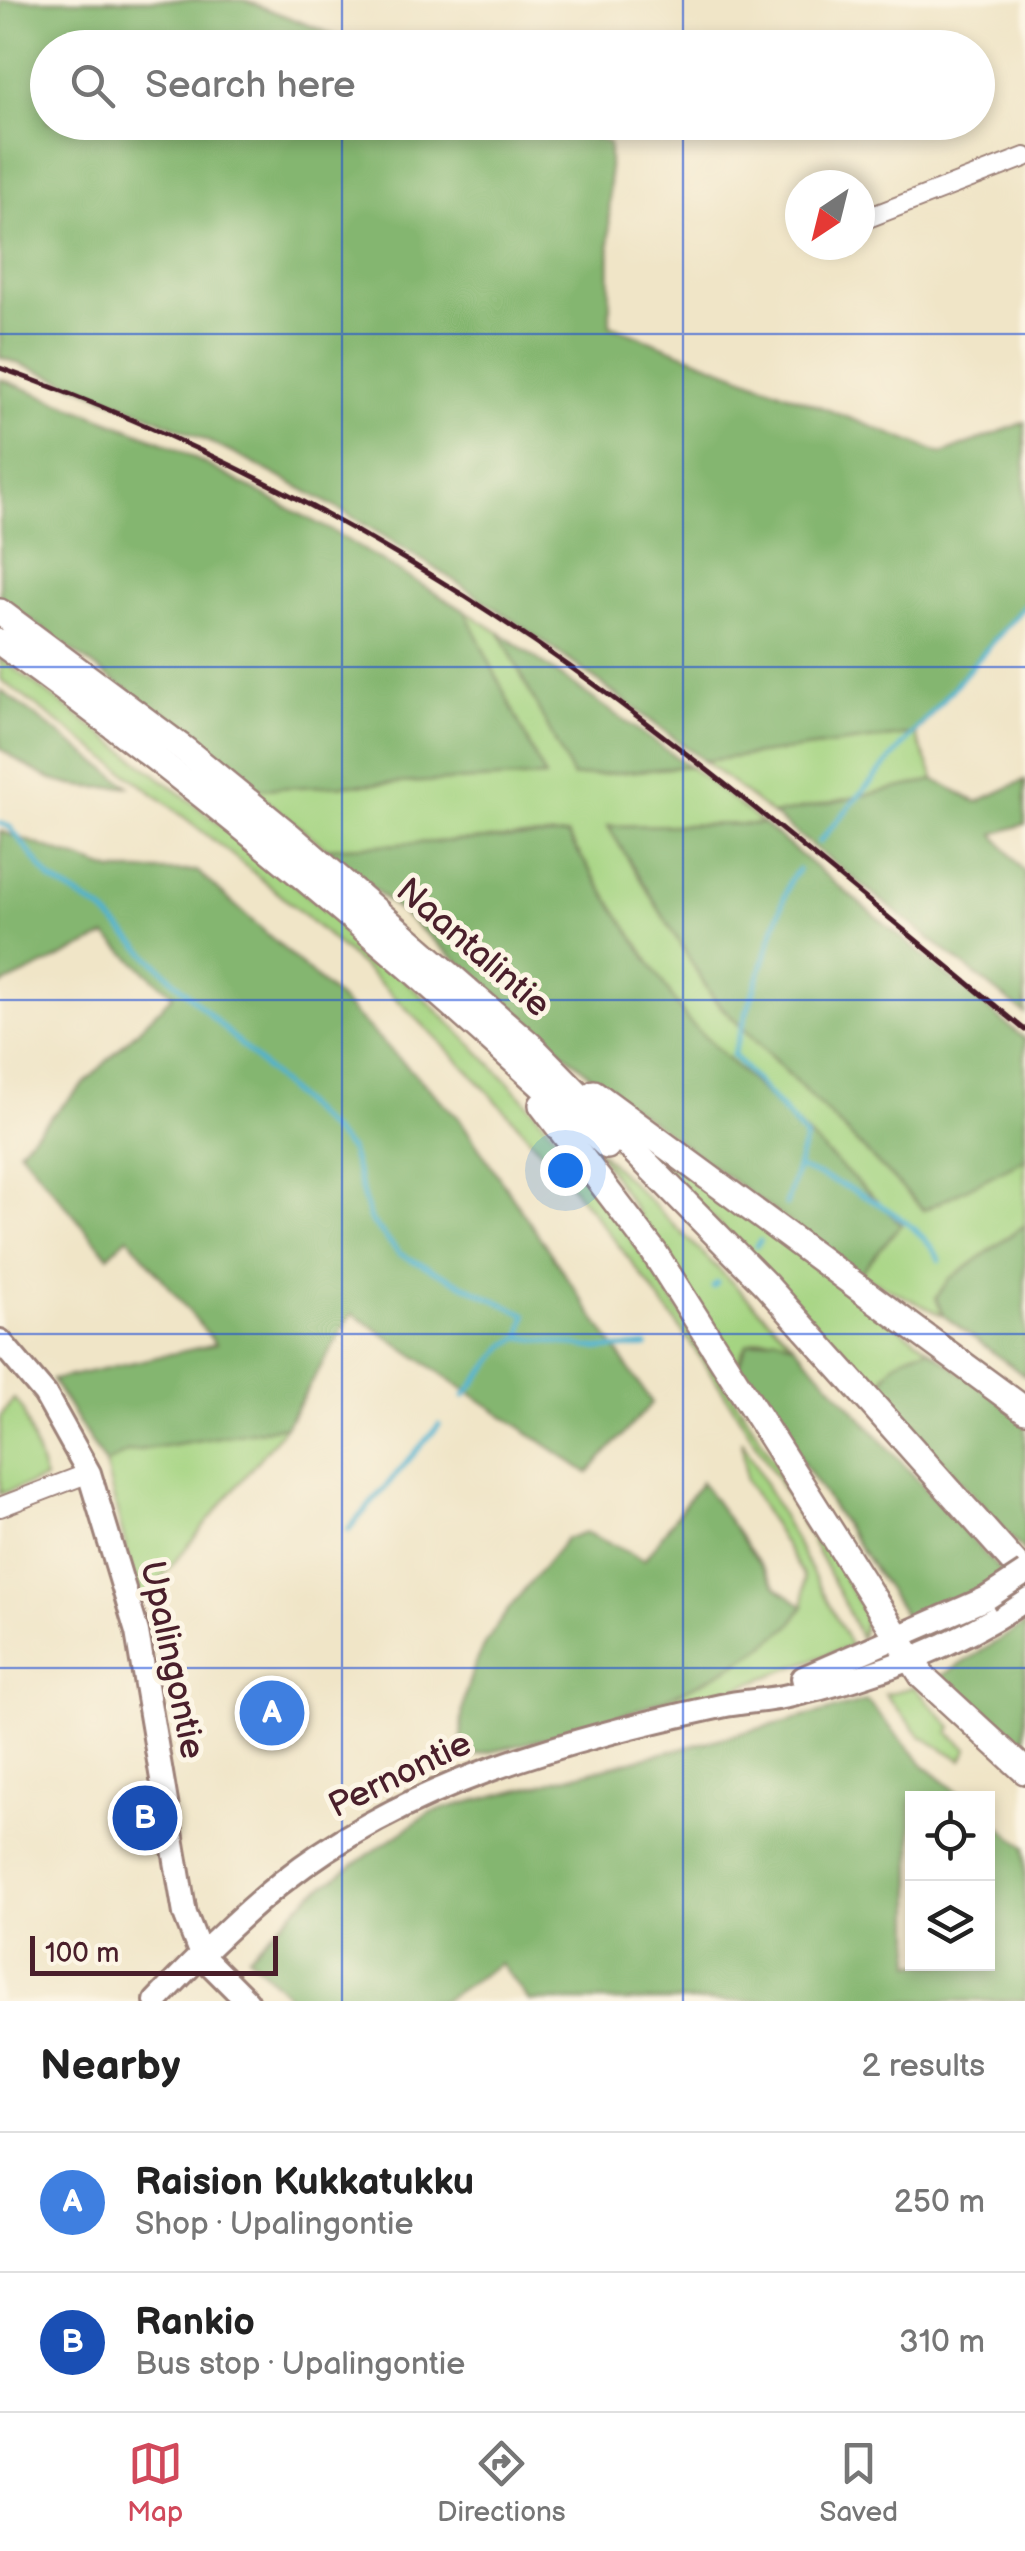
<!DOCTYPE html>
<html lang="en">
<head>
<meta charset="utf-8">
<style>
	body { margin:0; font-family:"Balsamiq Sans",sans-serif; background:#f6f6f6; color:#222 }
	.controls { position:absolute; right:30px; bottom:30px; display:grid; overflow:hidden; border-radius:0px; box-shadow:0 5px 15px #0003 }
	.controls button { width:90px; height:90px; display:grid; place-items:center; padding:0; border:0; border-bottom:2px solid #e0e0e0; background:#fff; color:#222; font:50px sans-serif }
	.compass { position:absolute; left:785px; top:170px; width:90px; height:90px; border-radius:50%; background:#fff; box-shadow:0 5px 15px #0003; rotate:215deg }
	.scale { position:absolute; left:30px; bottom:25px; width:248px; box-sizing:border-box; padding-left:10px; border:5px solid #4a1f2b; border-top:0; font-size:28px; line-height:35px; white-space:nowrap; color:#4a1f2b; -webkit-text-stroke:8px #fcf5e5; paint-order:stroke }
	.you { position:absolute; left:565px; top:1170px; width:35px; height:35px; margin:-25px; border:8px solid #fff; border-radius:50%; background:#1a73e8; box-shadow:0 0 0 15px #1a73e833 }
	.badge { display:grid; place-items:center; width:65px; height:65px; border-radius:50%; background:#d1495b; color:#fff; font-size:32px; font-weight:700 }
	.pin { position:absolute; translate:-50% -50%; border:5px solid #fff; box-shadow:0 2px 10px #0006 }
	.list { margin:0; padding:0; list-style:none }
	h2 { display:flex; justify-content:space-between; align-items:center; height:130px; margin:0; padding:0 40px; font-size:42px }
	h2 small { font-size:32px; font-weight:400; color:#767676 }
	.list li { display:grid; grid-template-columns:65px 1fr auto; gap:30px; align-items:center; box-sizing:border-box; height:140px; padding:0 40px; border-top:2px solid #e0e0e0 }
	.list b { display:block; font-size:38px; white-space:nowrap }
	.list p { margin:0; font-size:32px; white-space:nowrap; color:#767676 }
	.list em { font-size:32px; font-style:normal; color:#767676 }
	.icon { flex:none; width:55px; height:55px; fill:none; stroke:currentColor; stroke-width:2; stroke-linecap:round; stroke-linejoin:round }
	.map { position:relative; flex:none; width:1025px; height:2001px; overflow:hidden }
	.search { position:absolute; background:#fff; box-shadow:0 5px 15px #0003; left:30px; right:30px; top:30px; height:110px; display:flex; align-items:center; gap:25px; box-sizing:border-box; padding:0 35px; border-radius:55px; color:#767676; font-size:38px }
	.sheet { height:410px; background:#fff }
	nav { display:flex; justify-content:space-around; align-items:center; box-sizing:border-box; height:140px; border-top:2px solid #e0e0e0; background:#fff; font-size:28px; color:#767676 }
	nav a { display:grid; justify-items:center; gap:5px }
	nav .on { color:#d1495b }
	.map>svg:first-child { display:block }
	.green { fill:#a5d482; stroke:#787a56; stroke-width:2.5 }
	.forest { fill:#84b670; stroke:#676a4e; stroke-width:2.5 }
	.lines { fill:none; stroke-linecap:round; stroke-linejoin:round }
	.stream { stroke:#50b2cf; stroke-width:5 }
	.minor-casing { stroke:#9d8279; stroke-width:22 }
	.tertiary-casing { stroke:#9d8279; stroke-width:28 }
	.secondary-casing { stroke:#9d8279; stroke-width:30 }
	.minor { stroke:#fff; stroke-width:18 }
	.tertiary { stroke:#fff; stroke-width:22 }
	.secondary { stroke:#fff; stroke-width:25 }
	.rail { stroke:#4a1f2b; stroke-width:5 }
	.tertiary-bridge-casing { stroke:#9d8279; stroke-width:28; stroke-linecap:butt }
	.tertiary-bridge { stroke:#fff; stroke-width:22 }
	.grid { fill:none; stroke:#1d4ed8; stroke-width:2.5; stroke-opacity:0.55 }
	.labels { text-anchor:middle; dominant-baseline:central; stroke-width:10; stroke-linejoin:round; paint-order:stroke }
	.street-label { font-size:35px; fill:#4a1f2b; stroke:#fcf5e5 }
</style>
</head>
<body>
<div class="map">
<svg width="1025" height="2001" viewBox="0 0 1025 2001">
	<rect width="100%" height="100%" fill="#fcf5e5"/>
	<filter id="ink" filterUnits="userSpaceOnUse"><feTurbulence type="fractalNoise" baseFrequency=".01" numOctaves="2"/><feDisplacementMap in="SourceGraphic" scale="20" xChannelSelector="R" yChannelSelector="G"/><feConvolveMatrix kernelMatrix="1 2 1 2 8 2 1 2 1" color-interpolation-filters="sRGB"/></filter>
	<filter id="wash" filterUnits="userSpaceOnUse"><feTurbulence type="fractalNoise" baseFrequency=".0048" numOctaves="4" result="noise"/><feDisplacementMap in="SourceGraphic" scale="40" xChannelSelector="R" yChannelSelector="G"/><feGaussianBlur stdDeviation="2.25" result="paint"/><feColorMatrix in="noise" values="0 0 0 0 0 0 0 0 0 0 0 0 0 0 0 0 0 1.4 0 .05"/><feComposite in="paint" operator="in"/></filter>
	<g filter="url(#wash)">
		<rect width="100%" height="100%" fill="#f0e5c7"/>
		<g class="green">
			<path d="M465,611L500,633L573,777L689,766L763,824L608,826L714,1000L924,1210L1025,1159V1225L949,1281L936,1298L944,1316L859,1274L901,1224L687,1020L567,835L326,848L251,789L544,777Z"/>
			<path d="M0,658C184,794 395,950 545,1123C604,1192 652,1269 701,1345C758,1434 815,1523 866,1616L861,1639C738,1374 546,1128 327,935C223,843 111,761 0,679Z"/>
			<path d="M915,734L935,780L773,815L704,761Z"/>
			<path d="M629,1131L929,1349L885,1374L880,1392Z"/>
			<path d="M592,1144L794,1344C770,1334 742,1335 738,1366Z"/>
			<path d="M14,1399L22,1408L45,1479L0,1494V1417Z"/>
			<path d="M286,1426L140,1604L105,1464L127,1452Z"/>
			<path d="M742,1440L851,1646L707,1699L656,1703L791,1625L804,1606V1577L746,1480Z"/>
			<path d="M914,1687L952,1727L949,1733L968,1749L962,1760L921,1736L885,1694Z"/>
		</g>
		<g class="forest">
			<path d="M0,0H244L365,47L48,48V122H557L609,143L610,325L942,454L1025,422V605L915,734L704,761C589,673 472,587 347,514C237,450 119,399 0,357Z"/>
			<path d="M0,379L163,442L332,531L465,611L545,777L251,789L151,708L0,598Z"/>
			<path d="M500,633L689,766L573,777Z"/>
			<path d="M0,690L129,786C71,792 46,782 0,748Z"/>
			<path d="M935,780L977,802L1025,780V824L994,834L1025,873V1014L773,815Z"/>
			<path d="M763,824L1025,1039V1159L924,1210L714,999L608,826Z"/>
			<path d="M0,831L113,871H197L336,996L459,1118L652,1403L588,1473L352,1313L286,1426L127,1452L105,1464L52,1380L216,1344L128,1237L108,1256L19,1149L173,995L106,936L0,986Z"/>
			<path d="M567,835L687,1020L901,1224L859,1274L598,1082L326,848Z"/>
			<path d="M1025,1225V1376L944,1316L936,1298L949,1280Z"/>
			<path d="M776,1337L794,1344L1006,1577L914,1623L908,1620L738,1366L747,1344Z"/>
			<path d="M929,1349L1025,1420V1553L880,1392C888,1363 900,1355 929,1349Z"/>
			<path d="M701,1482L777,1588L804,1606L791,1625C703,1699 573,1734 463,1758C450,1661 511,1608 566,1539L585,1532L644,1560Z"/>
			<path d="M1025,1624V1761L940,1677Z"/>
			<path d="M867,1701L927,1768L965,1798H912V1964H988V1817L1025,1847V2001H529L500,1963L442,2001H294L248,1956L311,1894L431,1812Z"/>
		</g>
		<g class="lines">
			<g class="stream">
				<path d="M0,823L10,827L51,880L101,910L350,1150L370,1220L400,1254L526,1315L521,1337L602,1349L647,1346"/>
				<path d="M819,842L1025,605"/>
				<path d="M799,1168C846,1185 914,1214 940,1260"/>
				<path d="M786,1205L806,1137L733,1055L790,880L798,870"/>
				<path d="M756,1246L760,1241"/>
				<path d="M713,1287L717,1283"/>
				<path d="M464,1396L505,1346L519,1337"/>
				<path d="M348,1530L439,1425"/>
			</g>
		</g>
	</g>
	<g filter="url(#ink)">
		<g class="lines">
			<g class="minor-casing">
				<g id="minor">
					<path d="M860,221L1025,157"/>
					<path d="M0,1507L89,1473"/>
				</g>
			</g>
			<g class="tertiary-casing">
				<g id="tertiary">
					<path d="M0,1341L45,1394L89,1473L137,1632L185,1914L201,1955L247,2001"/>
					<path d="M803,1678L987,1598"/>
					<path d="M156,2001C196,1959 237,1918 282,1882C408,1782 567,1740 721,1706C743,1701 766,1701 788,1696C871,1678 954,1647 1025,1600"/>
				</g>
			</g>
			<g class="secondary-casing">
				<g id="secondary">
					<path d="M0,612L185,750L290,836L530,1045L765,1284L1025,1575"/>
					<path d="M0,642C213,795 415,966 607,1146"/>
					<path d="M594,1093L1025,1410"/>
					<path d="M542,1105L654,1252L923,1677L1025,1771"/>
				</g>
			</g>
			<use href="#minor" class="minor"/>
			<use href="#tertiary" class="tertiary"/>
			<use href="#secondary" class="secondary"/>
			<path class="rail" d="M0,368C201,439 395,543 569,666C727,779 874,907 1025,1030"/>
			<g class="tertiary-bridge-casing">
				<path id="tertiary-bridge" d="M987,1598L1025,1573"/>
			</g>
			<use href="#tertiary-bridge" class="tertiary-bridge"/>
		</g>
	</g>
	<path class="grid" d="M342,0V48M683,0V48M342,122V2001M683,122V2001M0,334H1025M0,667H1025M0,1000H1025M0,1334H1025M0,1668H1025"/>
	<g class="labels">
		<g class="street-label">
			<text transform="translate(473 948) rotate(41)">Naantalintie</text>
			<text transform="translate(172 1660) rotate(78)">Upalingontie</text>
			<text transform="translate(400 1775) rotate(-26)">Pernontie</text>
		</g>
	</g>
</svg>
<div class="controls">
<button><svg class="icon" aria-label="locate" viewBox="0 0 24 24"><circle cx="12" cy="12" r="6"/><path d="M12 2v4M12 18v4M2 12h4M18 12h4"/></svg></button>
<button><svg class="icon" aria-label="layers" viewBox="0 0 24 24"><path d="M12 4l9 5-9 5-9-5zM3 14l9 5 9-5"/></svg></button>
</div>
<svg class="compass" viewBox="-18 -18 36 36"><path d="M0-13l5 13h-10z" fill="#e53935"/><path d="M0 13l5-13h-10z" fill="#767676"/></svg>
<div class="scale">100 m</div>
<div class="you"></div>
<div class="pin badge" style="left:272px;top:1713px;background:#3f7fe0">A</div>
<div class="pin badge" style="left:145px;top:1818px;background:#1a4fb4">B</div>
<div class="search"><svg class="icon" aria-label="search" viewBox="0 0 24 24"><circle cx="10" cy="10" r="6"/><path d="M15 15l6 6"/></svg>Search here</div>
</div>
<section class="sheet">
<h2>Nearby<small>2 results</small></h2>
<ul class="list">
<li><span class="badge" style="background:#3f7fe0">A</span><div><b>Raision Kukkatukku</b><p>Shop · Upalingontie</p></div><em>250 m</em></li>
<li><span class="badge" style="background:#1a4fb4">B</span><div><b>Rankio</b><p>Bus stop · Upalingontie</p></div><em>310 m</em></li>
</ul>
</section>
<nav>
<a class="on"><svg class="icon" aria-label="map" viewBox="0 0 24 24"><path d="M3 6l6-2 6 2 6-2v14l-6 2-6-2-6 2zM9 4v14M15 6v14"/></svg>Map</a>
<a><svg class="icon" aria-label="directions" viewBox="0 0 24 24"><path d="M12 3l9 9-9 9-9-9zM9 14v-3h6M13 9l2 2-2 2"/></svg>Directions</a>
<a><svg class="icon" aria-label="saved" viewBox="0 0 24 24"><path d="M7 4h10v16l-5-4-5 4z"/></svg>Saved</a>
</nav>
</body>
</html>
